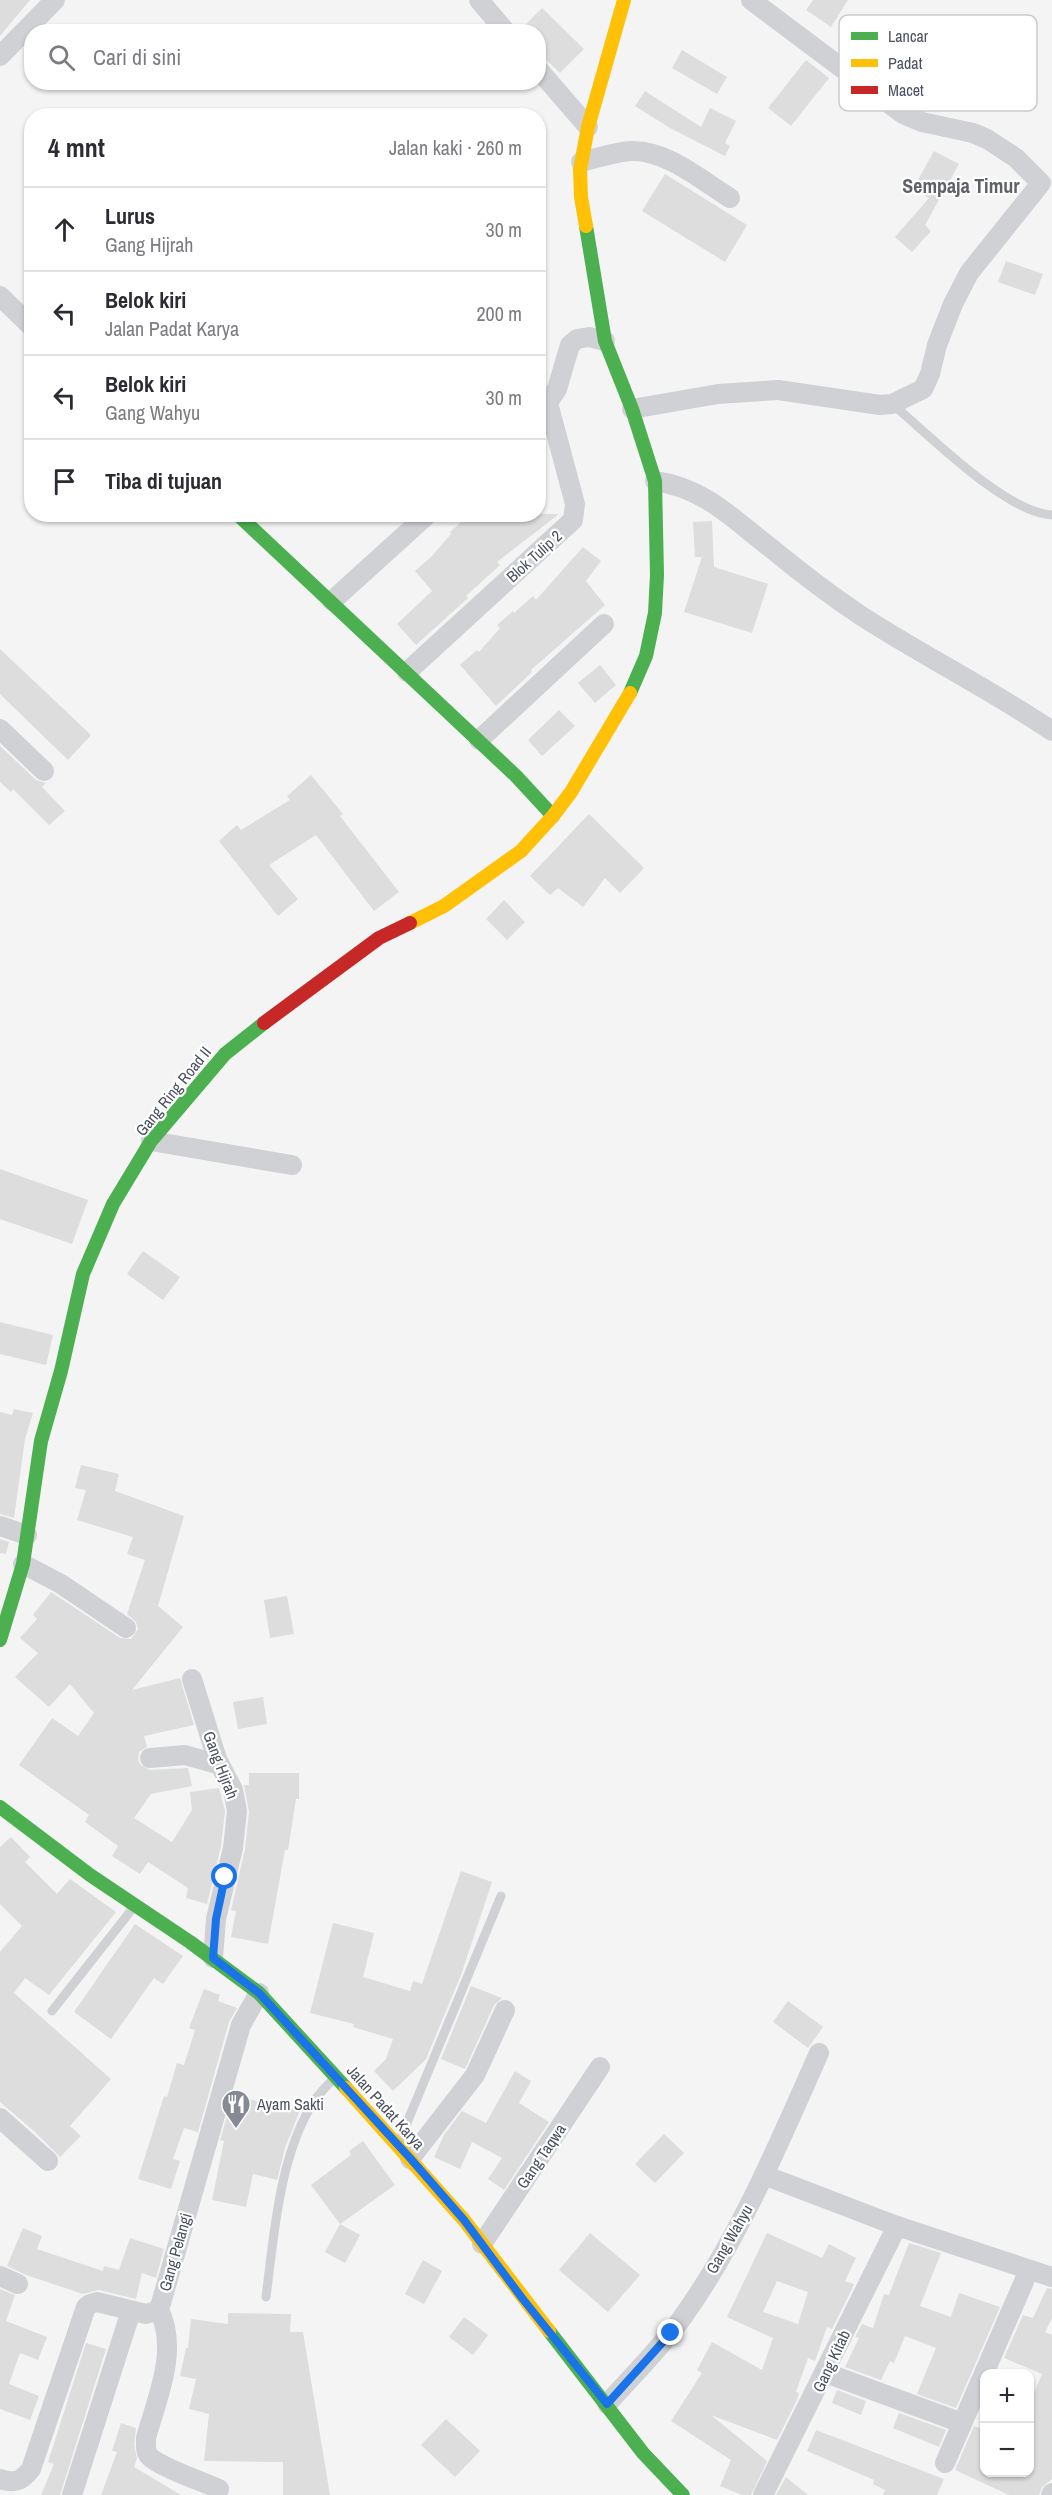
<!DOCTYPE html>
<html lang="id">
<head>
<meta charset="utf-8">
<style>
	body { margin:0; font-family:"Archivo Narrow",sans-serif; background:#f2f2f3; color:#2b2b33 }
	.controls { position:absolute; right:18px; bottom:18px; display:grid; overflow:hidden; border-radius:12px; box-shadow:0 2px 4px #0004 }
	.controls button { width:54px; height:54px; display:grid; place-items:center; padding:0; border:0; border-bottom:2px solid #e1e1e2; background:#fff; color:#2b2b33; font:30px sans-serif }
	.stop { position:absolute; width:18px; height:18px; margin:-14px; border:4px solid #1a73e8; border-radius:50%; background:#fff }
	.stop.end { background:#1a73e8; border-color:#fff; box-shadow:0 2px 6px #0008 }
	.list { margin:0; padding:0; list-style:none }
	h2 { display:flex; justify-content:space-between; align-items:center; height:78px; margin:0; padding:0 24px; font-size:26px }
	h2 small { font-size:20px; font-weight:400; color:#7c7c81 }
	.list li { display:grid; grid-template-columns:39px 1fr auto; gap:18px; align-items:center; box-sizing:border-box; height:84px; padding:0 24px; border-top:2px solid #e1e1e2 }
	.list b { display:block; font-size:22px; white-space:nowrap }
	.list p { margin:0; font-size:20px; white-space:nowrap; color:#7c7c81 }
	.list em { font-size:20px; font-style:normal; color:#7c7c81 }
	.icon { flex:none; width:33px; height:33px; fill:none; stroke:currentColor; stroke-width:2; stroke-linecap:round; stroke-linejoin:round }
	.map { position:relative; flex:none; width:1052px; height:2495px; overflow:hidden }
	.search { position:absolute; background:#fff; box-shadow:0 2px 4px #0004; left:24px; top:24px; width:522px; height:66px; display:flex; align-items:center; gap:15px; box-sizing:border-box; padding:0 21px; border-radius:24px; color:#7c7c81; font-size:22px }
	.panel { position:absolute; background:#fff; box-shadow:0 2px 4px #0004; left:24px; top:108px; width:522px; height:414px; border-radius:24px }
	.map>svg:first-child { display:block }
	.building { fill:#ddddde; fill-rule:evenodd }
	.lines { fill:none; stroke-linecap:round; stroke-linejoin:round }
	.lane { stroke:#cfd1d5; stroke-width:9 }
	.street { stroke:#cfd1d5; stroke-width:20 }
	.fast { stroke:#4caf50; stroke-width:14 }
	.slow { stroke:#ffc107; stroke-width:14 }
	.jam { stroke:#c62828; stroke-width:14 }
	.route { stroke:#1a73e8; stroke-width:8 }
	.labels { text-anchor:middle; dominant-baseline:central; stroke-width:4.5; stroke-linejoin:round; paint-order:stroke }
	.street-label { font-size:16px; fill:#4a5160; stroke:#fff }
	.poi-label { font-size:16px; fill:#4a5160; stroke:#fff; text-anchor:start }
	.quarter-label { font-size:20px; font-weight:bold; fill:#5f6168; stroke:#fff }
	.key { fill:#fff; stroke:#c9cbcf; stroke-width:1.5 }
	.key-label { font-size:16px; fill:#4a5160 }
</style>
</head>
<body>
<div class="map">
<svg width="1052" height="2495" viewBox="0 0 1052 2495">
	<rect width="100%" height="100%" fill="#f4f4f4"/>
	<g class="building">
		<path d="M0,0H30L0,36Z"/>
		<path d="M813,0H848L831,27L806,10Z"/>
		<path d="M542,8L584,49L560,73L538,52V32H518Z"/>
		<path d="M682,50L727,77L717,94L672,68Z"/>
		<path d="M806,60L829,78L791,126L768,108Z"/>
		<path d="M645,91L701,127L710,108L736,121L725,143L730,146L725,156L670,128L635,106Z"/>
		<path d="M934,151L959,164L925,225L931,231L912,252L895,237L929,198L913,189Z"/>
		<path d="M665,174L747,225L725,262L642,211Z"/>
		<path d="M1006,261L1043,274L1035,295L998,282Z"/>
		<path d="M471,514H559L497,562L500,565L466,596L468,598L416,645L397,624L432,591L415,571L432,556L451,534L450,532Z"/>
		<path d="M712,521L714,567L768,584L752,633L684,612L702,557H695L693,522Z"/>
		<path d="M583,547L601,561L586,581L605,605L531,670L532,672L496,706L460,665L477,650L479,652L500,628L497,625L513,611L514,613L533,596L536,600Z"/>
		<path d="M0,649L91,735L68,760L0,694Z"/>
		<path d="M600,665L616,685L595,703L578,683Z"/>
		<path d="M559,710L575,726L542,756L528,740Z"/>
		<path d="M0,746L36,780L46,783L42,787L65,811L49,825L13,789L11,792L0,782Z"/>
		<path d="M311,775L343,814L340,816L399,892L374,911L316,835L269,865L298,899L278,916L219,841L237,825L241,830L290,800L287,796Z"/>
		<path d="M589,814L644,868L620,893L605,878L583,907L558,888L550,895L530,876Z"/>
		<path d="M504,900L525,922L507,940L486,919Z"/>
		<path d="M0,1169L88,1200L72,1244L0,1219Z"/>
		<path d="M143,1251L180,1277L163,1300L127,1274Z"/>
		<path d="M0,1322L53,1335L46,1365L0,1354Z"/>
		<path d="M14,1409L33,1413L25,1439L14,1518L0,1514V1412L12,1415Z"/>
		<path d="M81,1465L119,1474L115,1491L184,1516L158,1606L183,1627L132,1690L180,1678L194,1725L144,1736L147,1747L139,1752L138,1760L141,1765L150,1770L188,1768L192,1786L151,1794L134,1818L172,1842L192,1810L190,1792L219,1788L225,1811L221,1846L207,1904L186,1898L188,1888L148,1862L140,1874L112,1856L118,1846L85,1822L89,1815L19,1765L52,1718L78,1736L94,1713L70,1684L49,1707L15,1677L38,1653L20,1638L37,1619L33,1615L51,1592L120,1638L131,1639L138,1629L136,1622L127,1614L145,1560L127,1554L133,1537L77,1520L86,1490L75,1488Z"/>
		<path d="M0,1539L9,1542L6,1554L0,1553Z"/>
		<path d="M287,1596L294,1634L270,1638L264,1600Z"/>
		<path d="M263,1697L267,1724L238,1729L233,1702Z"/>
		<path d="M249,1773H299V1799H296L288,1850H285L268,1944L231,1937L236,1911L231,1910L245,1849L249,1812L244,1785H249Z"/>
		<path d="M11,1837L30,1857L25,1862L57,1894L70,1879L116,1912L49,1995L25,1978L14,1993L111,2079L70,2126L81,2136L60,2157L34,2131L0,2102V1952L22,1926L0,1904V1847Z"/>
		<path d="M461,1871L492,1882L461,1975L426,2059L393,2091L374,2071L386,2059L393,2039L353,2027L354,2024L310,2013L333,1923L374,1933L363,1977L410,1991L413,1981L422,1984Z"/>
		<path d="M135,1924L183,1956L163,1984L154,1978L111,2039L74,2012Z"/>
		<path d="M471,1986L502,1998L494,2005L465,2069L441,2059Z"/>
		<path d="M204,1989L220,1995L218,2001L237,2008L229,2022L198,2132L184,2128L173,2159L180,2161L171,2189L138,2179L164,2096L167,2097L177,2063L184,2065L195,2030L189,2028Z"/>
		<path d="M788,2001L823,2027L808,2048L773,2022Z"/>
		<path d="M515,2071L531,2081L519,2103L549,2122L504,2190L488,2179L502,2158L472,2142L460,2169L434,2157L444,2135L462,2111L486,2123Z"/>
		<path d="M233,2096L300,2110L285,2148L277,2180L253,2174L246,2207L212,2200L224,2141L220,2140Z"/>
		<path d="M664,2134L684,2153L655,2183L635,2164Z"/>
		<path d="M363,2141L395,2185L340,2224L311,2185L351,2155L349,2151Z"/>
		<path d="M340,2224L360,2235L345,2263L325,2252Z"/>
		<path d="M23,2228L42,2236L37,2249L103,2271L104,2266L119,2270L130,2238L164,2249L156,2278L142,2273L136,2299L99,2290L83,2294L26,2275L7,2266Z"/>
		<path d="M590,2233L640,2275L608,2312L559,2270Z"/>
		<path d="M767,2233L822,2258L829,2244L856,2258L845,2281L854,2284L852,2289L832,2329L827,2327L815,2361L808,2358L796,2392L799,2393L797,2400L777,2440L711,2415L767,2461L751,2495H742L720,2486L731,2460L671,2421L702,2373L697,2370L712,2342L762,2370L773,2338L727,2317ZM777,2281L808,2292L798,2324L763,2312Z"/>
		<path d="M909,2243L941,2253L920,2306L951,2317L959,2293L1000,2307L956,2408L917,2394L936,2348L905,2336L894,2363L890,2361L881,2380L845,2367L859,2338L855,2337L862,2324L873,2328L884,2294L889,2295Z"/>
		<path d="M423,2260L442,2271L424,2304L405,2294Z"/>
		<path d="M1047,2288L1052,2289V2318L1045,2332L1052,2335V2479L1042,2487L1039,2495H1009L955,2470L974,2426L984,2430V2472H1029V2404L1042,2374L1004,2358L1023,2315L1033,2318Z"/>
		<path d="M0,2289L15,2295L6,2321L47,2337L38,2360L20,2353L9,2384L39,2396L30,2420L0,2409Z"/>
		<path d="M228,2313L291,2314L290,2332H303L330,2495H283V2462L204,2461L209,2414L189,2409L196,2379L180,2376L186,2348H188L191,2319L228,2324Z"/>
		<path d="M464,2317L488,2335L473,2355L449,2337Z"/>
		<path d="M86,2343L106,2349L60,2495H41L54,2464L48,2462Z"/>
		<path d="M837,2390L866,2401L861,2415L832,2403Z"/>
		<path d="M899,2413L946,2430L939,2447L893,2428Z"/>
		<path d="M446,2419L480,2451L455,2477L421,2445Z"/>
		<path d="M121,2423L136,2428L134,2445L137,2458L134,2467L181,2495H101L117,2452L112,2451Z"/>
		<path d="M816,2430L944,2479L937,2495H883L885,2490L873,2484L874,2480L807,2451Z"/>
		<path d="M786,2477L808,2495H776Z"/>
	</g>
	<g class="lines">
		<g class="lane">
			<path d="M892,404C930,435 1004,512 1052,515"/>
			<path d="M52,2011L133,1908"/>
			<path d="M399,2142L501,1896"/>
			<path d="M266,2297C274,2235 279,2160 311,2106C317,2095 327,2086 335,2077"/>
		</g>
		<g class="street">
			<path d="M479,0L506,32"/>
			<path d="M0,56L55,0"/>
			<path d="M538,69L588,127"/>
			<path d="M581,162C597,158 615,152 631,151C667,150 701,180 730,198"/>
			<path d="M0,296L32,327"/>
			<path d="M632,409L718,394L778,390L880,405L892,404L923,389L930,374L937,345L953,304L969,273L1041,183L1016,158L987,139L973,133L922,122L903,114L751,0"/>
			<path d="M541,413L557,389L570,345L577,339L589,337L605,341"/>
			<path d="M655,481C705,488 734,520 772,549C800,572 830,595 860,615C923,656 990,689 1052,731"/>
			<path d="M332,601L428,514"/>
			<path d="M407,672L573,520L575,504L548,403"/>
			<path d="M0,729L44,771"/>
			<path d="M479,740L604,624"/>
			<path d="M151,1141L292,1165"/>
			<path d="M0,1526L27,1535"/>
			<path d="M23,1564L61,1584L126,1628"/>
			<path d="M192,1679L217,1759L233,1790L237,1811L233,1848L216,1919L213,1958"/>
			<path d="M150,1758L185,1755L220,1765"/>
			<path d="M0,2118L48,2161"/>
			<path d="M410,2159L475,2075L505,2010"/>
			<path d="M764,2175L897,2226L1052,2277"/>
			<path d="M482,2244L600,2067"/>
			<path d="M0,2276L18,2284"/>
			<path d="M159,2310C179,2350 157,2398 146,2438C146,2444 145,2451 149,2456C159,2467 204,2482 219,2489"/>
			<path d="M826,2373L962,2423"/>
			<path d="M607,2404C632,2376 660,2349 682,2318C740,2237 779,2143 819,2053"/>
			<path d="M945,2463L1029,2270"/>
			<path d="M0,2479C14,2484 22,2481 31,2469L86,2307L90,2304L97,2302L146,2314L159,2310L241,2025L259,1993"/>
			<path d="M72,2495L131,2311"/>
			<path d="M763,2495L897,2226"/>
			<path d="M1051,2495L1052,2493"/>
		</g>
		<g class="fast">
			<path d="M586,226L605,341L632,409L655,481L657,575L655,613L646,656L630,693"/>
			<path d="M237,514L516,776L553,816"/>
			<path d="M0,1640L23,1564L41,1441L61,1371L83,1274L113,1204L151,1141L225,1054L264,1023"/>
			<path d="M0,1807L90,1875L190,1942L259,1993L346,2088"/>
			<path d="M549,2331L643,2453L683,2495"/>
		</g>
		<g class="slow">
			<path d="M586,226L581,197L580,170L588,127L624,0"/>
			<path d="M410,923L444,906L521,851L553,816L571,792L630,693"/>
			<path d="M346,2088L464,2220L549,2331"/>
		</g>
		<path class="jam" d="M264,1023L379,938L410,923"/>
	</g>
	<g class="lines">
		<path class="route" d="M225,1877L216,1919L213,1958L259,1993L410,2158L464,2220L522,2298L607,2404L671,2333"/>
	</g>
	<defs>
		<g id="restaurant-pin" transform="scale(1.5)"><path d="M0 17L-7.5 6A9.5 9.5 0 1 1 7.5 6Z" fill="#868a94" stroke="#fff"/><path d="M-5-6h1v4h1v-4h1v4h1v-4h1v5L-1.5 .5V6h-2V.5L-5-1ZM5-6V6H3V1.5H1.5Q1.5-4 5-6Z" fill="#fff"/></g>
	</defs>
	<g fill-rule="evenodd">
		<use href="#restaurant-pin" x="236" y="2104"/>
	</g>
	<g class="labels">
		<g class="street-label">
			<text transform="translate(534 556) rotate(-42)">Blok Tulip 2</text>
			<text transform="translate(173 1091) rotate(-51)">Gang Ring Road II</text>
			<text transform="translate(221 1765) rotate(69)">Gang Hijrah</text>
			<text transform="translate(386 2107) rotate(48)">Jalan Padat Karya</text>
			<text transform="translate(541 2156) rotate(-56)">Gang Taqwa</text>
			<text transform="translate(729 2239) rotate(-60)">Gang Wahyu</text>
			<text transform="translate(175 2252) rotate(-74)">Gang Pelangi</text>
			<text transform="translate(831 2361) rotate(-65)">Gang Kitab</text>
		</g>
		<g class="poi-label">
			<text x="257" y="2104">Ayam Sakti</text>
		</g>
		<g class="quarter-label">
			<text x="961" y="185">Sempaja Timur</text>
		</g>
	</g>
	<rect x="839" y="15" width="198" height="96" rx="9" class="key"/>
	<rect x="851" y="32" width="27" height="8" fill="#4caf50"/>
	<rect x="851" y="59" width="27" height="8" fill="#ffc107"/>
	<rect x="851" y="86" width="27" height="8" fill="#c62828"/>
	<g class="key-label">
		<text x="888" y="42">Lancar</text>
		<text x="888" y="69">Padat</text>
		<text x="888" y="96">Macet</text>
	</g>
</svg>
<div class="controls">
<button>+</button>
<button>−</button>
</div>
<div class="stop" style="left:225px;top:1877px"></div>
<div class="stop end" style="left:671px;top:2333px"></div>
<div class="search"><svg class="icon" aria-label="search" viewBox="0 0 24 24"><circle cx="10" cy="10" r="6"/><path d="M15 15l6 6"/></svg>Cari di sini</div>
<section class="panel">
<h2>4 mnt<small>Jalan kaki · 260 m</small></h2>
<ul class="list">
<li><svg class="icon" aria-label="ahead" viewBox="0 0 24 24"><path d="M12 20V5M6 11l6-6 6 6"/></svg><div><b>Lurus</b><p>Gang Hijrah</p></div><em>30 m</em></li>
<li><svg class="icon" aria-label="left" viewBox="0 0 24 24"><path d="M17 20v-9H6M10 6l-5 5 5 5"/></svg><div><b>Belok kiri</b><p>Jalan Padat Karya</p></div><em>200 m</em></li>
<li><svg class="icon" aria-label="left" viewBox="0 0 24 24"><path d="M17 20v-9H6M10 6l-5 5 5 5"/></svg><div><b>Belok kiri</b><p>Gang Wahyu</p></div><em>30 m</em></li>
<li><svg class="icon" aria-label="arrive" viewBox="0 0 24 24"><path d="M6 21V4h12l-3 4 3 4H6"/></svg><div><b>Tiba di tujuan</b></div></li>
</ul>
</section>
</div>
</body>
</html>
